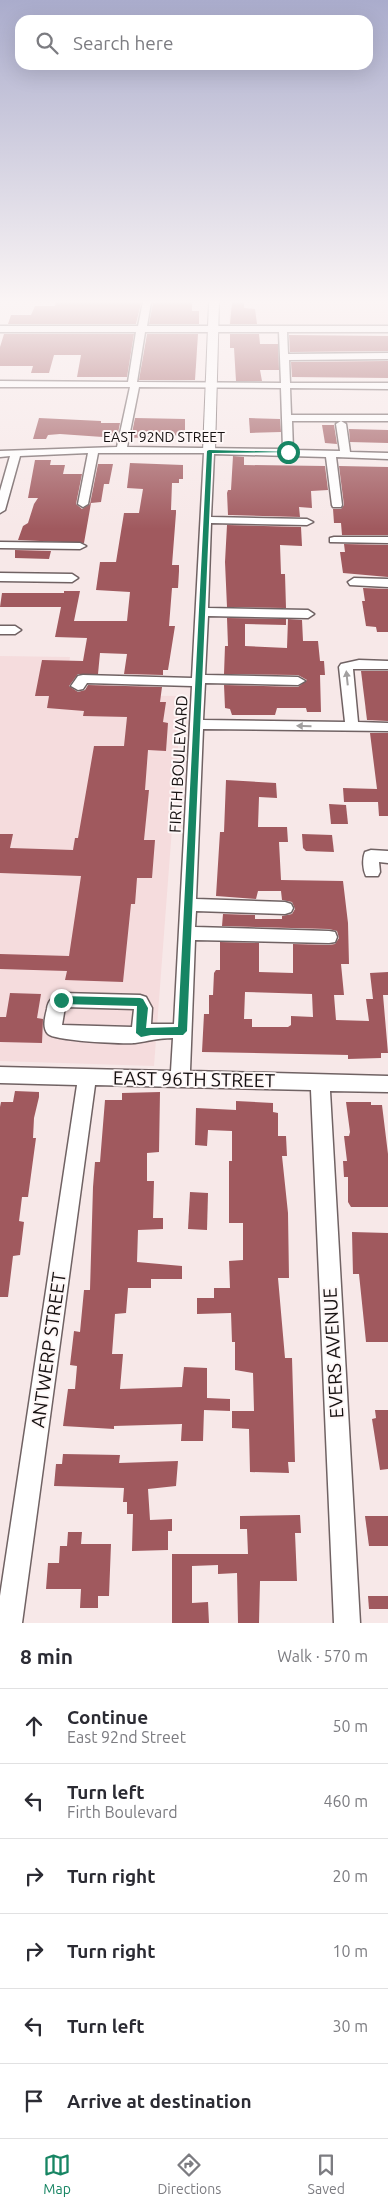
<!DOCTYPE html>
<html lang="en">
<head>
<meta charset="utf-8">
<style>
	body { margin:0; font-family:Ubuntu,sans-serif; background:#f2f2f3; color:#2b2b33 }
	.stop { position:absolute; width:15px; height:15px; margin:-11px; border:4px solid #178563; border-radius:50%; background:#fff }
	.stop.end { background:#178563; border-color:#fff; box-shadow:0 1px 5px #0008 }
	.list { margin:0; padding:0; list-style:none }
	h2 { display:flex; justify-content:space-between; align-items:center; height:65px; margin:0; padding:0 20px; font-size:21px }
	h2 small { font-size:16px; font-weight:400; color:#7c7c81 }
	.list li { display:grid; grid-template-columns:32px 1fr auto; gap:15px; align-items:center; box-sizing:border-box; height:75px; padding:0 20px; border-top:1px solid #e1e1e2 }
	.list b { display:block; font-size:19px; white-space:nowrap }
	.list p { margin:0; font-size:16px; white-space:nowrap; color:#7c7c81 }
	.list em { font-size:16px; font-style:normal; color:#7c7c81 }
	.icon { flex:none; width:28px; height:28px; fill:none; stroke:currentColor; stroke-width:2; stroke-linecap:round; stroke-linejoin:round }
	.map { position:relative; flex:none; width:388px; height:1623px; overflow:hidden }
	.search { position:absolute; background:#fff; box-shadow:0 5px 20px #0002; left:15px; right:15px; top:15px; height:55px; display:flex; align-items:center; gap:12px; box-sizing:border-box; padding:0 18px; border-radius:15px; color:#7c7c81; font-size:19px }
	.sheet { height:515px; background:#fff }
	nav { display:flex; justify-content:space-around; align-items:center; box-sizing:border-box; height:70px; border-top:1px solid #e1e1e2; background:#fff; font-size:14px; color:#7c7c81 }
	nav a { display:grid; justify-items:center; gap:2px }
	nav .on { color:#178563 }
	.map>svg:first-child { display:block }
	.built { fill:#f5dcdd }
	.building { fill:#a0595e; fill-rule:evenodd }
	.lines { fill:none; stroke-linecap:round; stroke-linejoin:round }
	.minor-casing { stroke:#706263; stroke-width:3 }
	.major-casing { stroke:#706263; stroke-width:2 }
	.minor { fill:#fff; fill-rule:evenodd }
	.major { fill:#fff; fill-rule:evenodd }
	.oneway { fill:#a2a0a0 }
	.route { fill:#178563 }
	.labels { text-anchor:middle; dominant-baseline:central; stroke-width:4; stroke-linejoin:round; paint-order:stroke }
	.far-street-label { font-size:14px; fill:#161111; stroke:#fef7f7 }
	.street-label { font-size:16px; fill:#161111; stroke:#fef7f7 }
	.near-street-label { font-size:19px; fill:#161111; stroke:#fef7f7 }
</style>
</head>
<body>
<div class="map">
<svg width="388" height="1623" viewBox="0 0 388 1623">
	<rect width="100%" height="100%" fill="#f7e8e8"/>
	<g class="built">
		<rect x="229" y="302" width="159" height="24"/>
		<path d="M0,656L70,657L65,695L182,696L154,1066L0,1061Z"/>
	</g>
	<g class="building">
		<path d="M56,302H135L141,303L136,324H8L11,315H31L35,306H55Z"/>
		<path d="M164,302H192V311H199V324H149L153,303Z"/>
		<path d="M232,302H244V308L255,309L257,324H230Z"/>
		<path d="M4,334H134L127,377H77L81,355H54L49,373H31L33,366H0V347Z"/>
		<path d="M147,334H198L195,380H139Z"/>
		<path d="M230,334H259L260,344H278L279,370H260L262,381H236L234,348H230Z"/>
		<path d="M289,335L388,336V351L290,352Z"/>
		<path d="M388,361V378L292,377L291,362Z"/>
		<path d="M39,418L101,421V423H120L117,438L60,434L48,435L46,439H33Z"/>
		<path d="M135,418L185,419V435L131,438Z"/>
		<path d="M249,418L280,419L281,432L250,433Z"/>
		<path d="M322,425H334L337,444L325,443Z"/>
		<path d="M349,429L388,430V443L350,442Z"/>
		<path d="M233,456L244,457V465L325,466L328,490L311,491L312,508L299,507L300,517L228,515L227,493L228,490H231Z"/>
		<path d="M35,460H51L50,465H65L63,474H82L76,504L82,509L90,504L98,464H113L109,484H104L101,502L91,503L84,543L18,540L23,526L28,523L34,504L38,498H28Z"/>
		<path d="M130,463L183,465V479H179V483H172L171,510H176V513L172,565H179V571L178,588H172L169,626H175L168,670H163V675L124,674L127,654L100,653L98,674H78L69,686L78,692L85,690L88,685L162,687L160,702H166L163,722L168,723L166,751L148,750L145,790H149L144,840H155L152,878H137L135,904H131L123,982L65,980L67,971L0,969V954L69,956L81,876L0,873V834H13L10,848L73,850L75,838H78L94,746H124L127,717L83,716L84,711L47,708L49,696H35L42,660L83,661L87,638L55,637L61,607H0L2,593H64V591H80L74,621H127L130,592L96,590L100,562H116L124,513H139L143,489L127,488Z"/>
		<path d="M339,466L388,467V535H342L341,523H334L333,509H341L344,505Z"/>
		<path d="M227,525L301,527L302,546L280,545L281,574H285L286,608L227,607L225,562Z"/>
		<path d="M344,544L388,545V577L343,573L340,552H345Z"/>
		<path d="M15,550L51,551L49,559L15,558Z"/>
		<path d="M363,588L388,589V632H377L376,627L366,626L362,601H365Z"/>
		<path d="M227,618L286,619V625L245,624V646L287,648L288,619L302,620L303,641H318L320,661H324L325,675H320L321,712H307L306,708H277L275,715H232L230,709L225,708L224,685L298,687L307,680L298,675L224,674L225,646H228Z"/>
		<path d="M361,671H388V721L367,720Z"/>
		<path d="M370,733H388V816H379L378,802H344L343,788L377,789Z"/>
		<path d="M226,780L276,783L277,798L259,797L258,827H287L288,842H279L281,880L343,881L348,923L349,964H341L344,995H334L336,1020L369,1021L366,999H373L370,973L388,972V995H383L388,1053H381V1058L348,1059V1055L202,1052L204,1014H209V995H213L214,973L216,970H220V942L259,943V972L293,973V944L329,945L335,944L339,938L337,931L329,929L222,926L223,914L255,915V919H282V916L292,914L295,909L292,902L282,900L281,891H258L256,899L216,896L220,832H224ZM245,992L312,994L313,1017L291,1016V1025L288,1027H252V1019H244Z"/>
		<path d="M329,804L346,805L348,824H331Z"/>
		<path d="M302,834L332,835L334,852L306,851L303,848Z"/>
		<path d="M10,993L41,994L37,1018L43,1019L42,1043L0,1042V1017H6Z"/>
		<path d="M15,1091L39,1092V1097L34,1118L33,1138H36L28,1197H22L19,1221L24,1222L20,1255L13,1256L8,1297H0V1107L1,1102H13Z"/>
		<path d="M160,1092L159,1152L147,1153V1181H154L153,1218H163V1229L138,1230L137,1262L182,1266V1279H151V1288H128L126,1313L115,1314L112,1354H123L120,1389L182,1387L184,1367L207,1368V1398L230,1399V1411L204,1410L203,1441H181L182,1424L114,1426V1429L63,1426L68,1389H75L77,1366L70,1365L74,1331L80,1332L84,1290H90L93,1187L95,1162H100L105,1100H122V1093Z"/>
		<path d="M236,1101L273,1103V1112L278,1113V1136H286L287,1156H282L288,1213L289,1278H278L285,1358H292L295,1462H288L289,1473L250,1472L249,1429L232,1428V1411H254L253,1373L235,1370V1342H232L231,1313L197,1314V1298H214V1288H230L229,1261L243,1260V1223H229V1161H232V1131L208,1130L207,1146L195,1145L196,1108L236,1110Z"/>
		<path d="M346,1102H371V1105H382L388,1154V1207H351L348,1202V1177H344L343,1161H347L344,1136H349L350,1132Z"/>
		<path d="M190,1192L208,1193L207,1230L188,1229Z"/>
		<path d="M352,1232L388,1233V1342H366L359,1274H353Z"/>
		<path d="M375,1410H388V1469L380,1470L372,1419L376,1418Z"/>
		<path d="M63,1454L120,1455L119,1463L178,1461L176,1486L148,1489L150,1520L172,1519V1531H168V1550L132,1551L133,1514H127V1502H123L124,1488L54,1486L56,1464H62Z"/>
		<path d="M300,1515L301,1533H295L297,1581H260L259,1623H238L237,1573L218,1574V1565L192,1566V1603L208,1602L209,1623H172V1554H248L247,1529H240V1516Z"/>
		<path d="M365,1516H388V1546H369Z"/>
		<path d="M68,1532H82L81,1544H111L109,1596H98V1608H80L81,1589H46L48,1563H59L60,1546H67Z"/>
		<path d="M368,1596H388V1609H369Z"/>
	</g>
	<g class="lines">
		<g class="minor-casing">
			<g id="minor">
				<path d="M143,302H151L147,326H388V332H287L288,354L388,353V359L289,360L290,383H388V389L290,388L291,415H388V421H292L293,450L340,451L336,424L341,421L346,424L350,452L388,453V459L336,457L342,505L341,507H333L332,505L326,457L214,454L211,517L307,519L313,522L307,525L211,523L208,608L308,610L314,614L308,618L208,616L205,675L298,677L305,681L298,685L205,683L203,720L345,722L339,667L341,664L359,660L388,661V669H353L358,722L388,723V731L203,729L196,899L285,902L291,904L293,908L291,912L285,914L196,911L195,927L329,931L335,932L337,937L335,942L329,943L195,940L190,1071L388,1076V1092L330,1091L360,1623H334L311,1090L95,1085L22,1623H0V1596L77,1085L0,1083V1067L171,1071L173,1038C159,1038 148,1041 135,1043C122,1044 55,1041 48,1034C42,1028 45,1017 47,1009C48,1000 53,996 61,993L140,995L146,997L152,1008L151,1024H174L192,686L87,683L83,689L78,690L71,686L78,676L83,675L192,678L204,453H98L88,504L83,507L78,504L88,453L20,456L5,510L0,513V491L10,456L0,457V451L117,447L130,387H0V381L128,382L136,332H0V326H138ZM145,332H279L281,383L137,382ZM139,387L281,388L283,449L127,447ZM65,1007L134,1009L132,1027L62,1025Z"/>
				<path d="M334,537H388V543L330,542V538Z"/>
				<path d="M0,542L80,543L86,546L80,549L0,548Z"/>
				<path d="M0,573L72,574L78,578L72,582L0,581Z"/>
				<path d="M354,578L388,579V587L350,585L348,582Z"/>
				<path d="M0,626H15L21,630L15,634H0Z"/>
				<path d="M371,850L388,851V863L379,862L380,872L378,876H366C363,870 362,859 365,852Z"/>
			</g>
		</g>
		<g class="major-casing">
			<path id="major" d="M209,302H219L215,451L209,455L203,451Z"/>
		</g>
		<use href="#minor" class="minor"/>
		<use href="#major" class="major"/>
	</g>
	<defs><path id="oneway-solid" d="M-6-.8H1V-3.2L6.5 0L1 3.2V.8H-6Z" transform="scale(1.25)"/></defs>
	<g class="oneway">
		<use href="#oneway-solid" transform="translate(347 678) rotate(-96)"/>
		<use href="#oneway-solid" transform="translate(304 726) rotate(-179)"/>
	</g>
	<linearGradient id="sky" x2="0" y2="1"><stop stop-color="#aaaccc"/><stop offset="0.57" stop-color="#fbf5f5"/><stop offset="1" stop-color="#fbf5f5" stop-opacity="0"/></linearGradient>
	<rect width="388" height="529" fill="url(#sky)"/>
	<path class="route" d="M209,450L291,452L212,453L187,1031L183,1035H151L141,1037L136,1033L137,1006L61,1004L57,1000L61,996L140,998L143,999L148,1008L146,1028L178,1027L207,451Z"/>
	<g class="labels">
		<g class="far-street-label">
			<text x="164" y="437">EAST 92ND STREET</text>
		</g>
		<g class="street-label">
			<text transform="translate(178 764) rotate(-87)">FIRTH BOULEVARD</text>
		</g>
		<g class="near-street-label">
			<text transform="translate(194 1079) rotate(1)">EAST 96TH STREET</text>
			<text transform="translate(48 1350) rotate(-82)">ANTWERP STREET</text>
			<text transform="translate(333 1353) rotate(-93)">EVERS AVENUE</text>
		</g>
	</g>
</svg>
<div class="stop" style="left:288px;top:452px"></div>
<div class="stop end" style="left:61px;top:1000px"></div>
<div class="search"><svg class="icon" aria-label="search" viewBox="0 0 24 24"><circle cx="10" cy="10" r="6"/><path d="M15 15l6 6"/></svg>Search here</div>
</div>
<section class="sheet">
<h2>8 min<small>Walk · 570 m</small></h2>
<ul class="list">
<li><svg class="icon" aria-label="ahead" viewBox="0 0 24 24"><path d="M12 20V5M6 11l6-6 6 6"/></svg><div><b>Continue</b><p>East 92nd Street</p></div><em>50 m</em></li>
<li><svg class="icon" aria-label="left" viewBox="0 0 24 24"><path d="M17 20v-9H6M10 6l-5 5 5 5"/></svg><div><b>Turn left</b><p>Firth Boulevard</p></div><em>460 m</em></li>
<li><svg class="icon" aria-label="right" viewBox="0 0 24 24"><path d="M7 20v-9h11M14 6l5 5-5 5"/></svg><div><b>Turn right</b></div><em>20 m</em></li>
<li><svg class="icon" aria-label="right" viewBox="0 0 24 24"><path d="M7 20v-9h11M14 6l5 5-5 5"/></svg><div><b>Turn right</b></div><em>10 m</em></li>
<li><svg class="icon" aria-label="left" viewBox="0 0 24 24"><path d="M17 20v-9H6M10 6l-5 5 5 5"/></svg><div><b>Turn left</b></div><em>30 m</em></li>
<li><svg class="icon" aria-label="arrive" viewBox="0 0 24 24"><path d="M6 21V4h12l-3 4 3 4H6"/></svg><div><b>Arrive at destination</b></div></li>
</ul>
</section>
<nav>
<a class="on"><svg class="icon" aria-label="map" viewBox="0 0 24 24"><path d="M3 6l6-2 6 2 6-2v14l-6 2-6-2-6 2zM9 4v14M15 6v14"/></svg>Map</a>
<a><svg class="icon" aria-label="directions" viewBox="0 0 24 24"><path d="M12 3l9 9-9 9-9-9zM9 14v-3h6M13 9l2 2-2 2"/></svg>Directions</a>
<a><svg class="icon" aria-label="saved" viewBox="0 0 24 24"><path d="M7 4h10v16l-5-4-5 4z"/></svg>Saved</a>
</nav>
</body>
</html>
